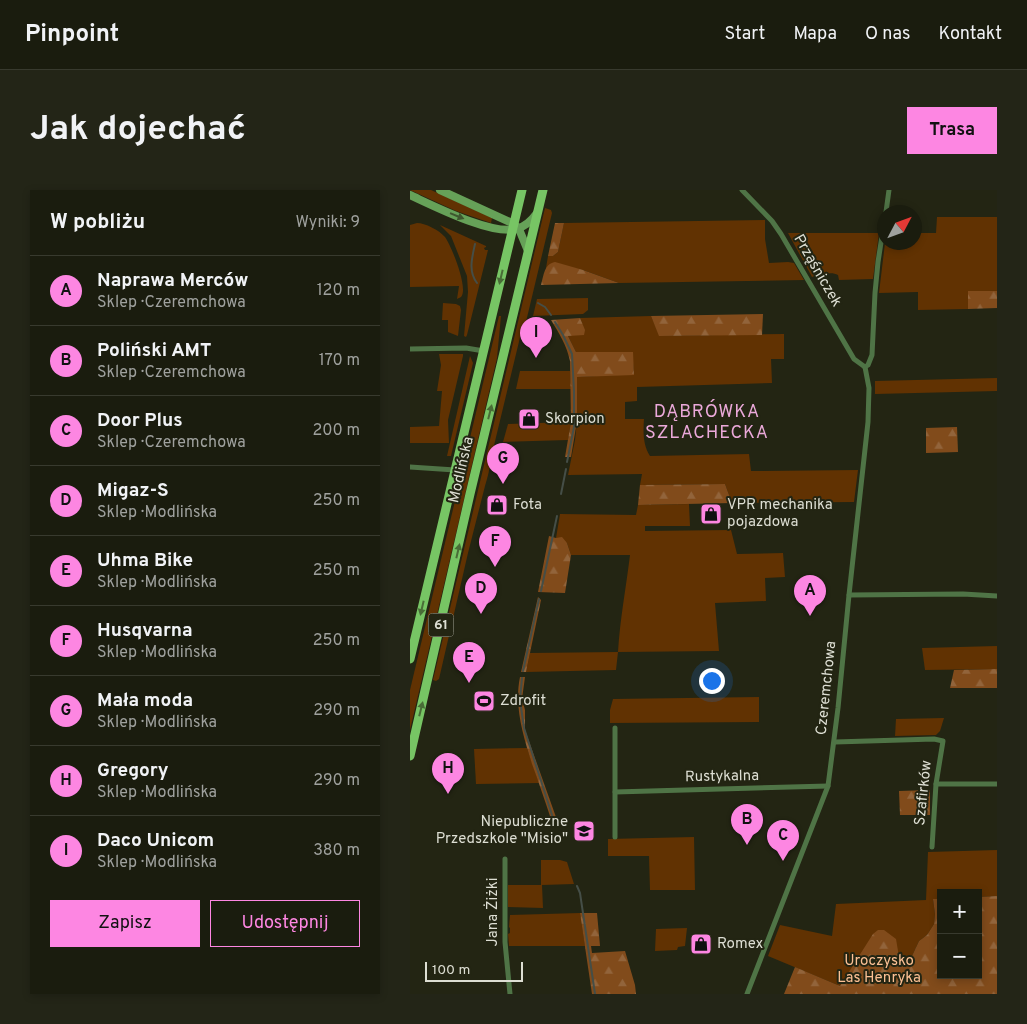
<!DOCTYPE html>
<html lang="pl">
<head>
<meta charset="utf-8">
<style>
	body { margin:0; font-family:Overpass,sans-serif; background:#232517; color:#f1f3f6 }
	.controls { position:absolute; right:15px; bottom:15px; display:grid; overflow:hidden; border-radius:0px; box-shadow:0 2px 8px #0003 }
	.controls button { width:45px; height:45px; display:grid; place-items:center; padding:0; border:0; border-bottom:1px solid #383a2e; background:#1a1c0e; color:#f1f3f6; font:25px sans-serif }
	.compass { position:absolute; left:467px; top:15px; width:45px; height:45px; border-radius:50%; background:#1a1c0e; box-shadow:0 2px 8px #0003; rotate:49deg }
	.scale { position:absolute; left:15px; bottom:12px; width:98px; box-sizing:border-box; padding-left:5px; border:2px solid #ddded3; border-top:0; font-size:14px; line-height:18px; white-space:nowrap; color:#ddded3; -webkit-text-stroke:4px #232513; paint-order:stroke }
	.you { position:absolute; left:301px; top:490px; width:18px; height:18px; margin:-12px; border:4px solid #fff; border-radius:50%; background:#1a73e8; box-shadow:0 0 0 8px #1a73e833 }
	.badge { display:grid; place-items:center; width:32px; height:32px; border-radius:50%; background:#fd86e2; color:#111; font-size:16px; font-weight:700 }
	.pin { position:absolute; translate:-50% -41px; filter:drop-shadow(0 1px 2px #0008) }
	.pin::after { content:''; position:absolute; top:26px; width:18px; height:15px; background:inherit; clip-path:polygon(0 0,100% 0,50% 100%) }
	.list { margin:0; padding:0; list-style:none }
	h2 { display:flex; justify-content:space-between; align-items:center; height:65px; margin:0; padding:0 20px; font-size:21px }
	h2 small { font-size:16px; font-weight:400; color:#9fa19e }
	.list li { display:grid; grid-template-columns:32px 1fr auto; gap:15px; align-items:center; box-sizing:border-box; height:70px; padding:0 20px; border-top:1px solid #383a2e }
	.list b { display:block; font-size:19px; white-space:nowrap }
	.list p { margin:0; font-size:16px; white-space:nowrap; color:#9fa19e }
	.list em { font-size:16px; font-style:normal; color:#9fa19e }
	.actions { display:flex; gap:10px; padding:15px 20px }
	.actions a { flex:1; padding:11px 0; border:1px solid #fd86e2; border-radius:0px; text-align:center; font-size:18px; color:#fd86e2 }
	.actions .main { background:#fd86e2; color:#111 }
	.map { position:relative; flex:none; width:587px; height:804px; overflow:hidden; border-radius:0px }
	header { display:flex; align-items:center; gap:30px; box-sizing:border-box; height:70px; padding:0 25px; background:#1a1c0e; border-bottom:1px solid #383a2e }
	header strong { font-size:24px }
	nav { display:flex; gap:28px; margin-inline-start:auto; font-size:18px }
	.intro { display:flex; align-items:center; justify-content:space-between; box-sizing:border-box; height:120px; padding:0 30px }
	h1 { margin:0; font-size:35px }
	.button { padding:12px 22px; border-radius:0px; background:#fd86e2; color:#111; font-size:18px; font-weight:700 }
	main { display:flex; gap:30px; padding:0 30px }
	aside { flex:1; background:#1a1c0e; border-radius:0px; box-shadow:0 2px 8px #0003 }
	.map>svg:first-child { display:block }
	.green { fill:#613202 }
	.forest { fill:url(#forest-firs) }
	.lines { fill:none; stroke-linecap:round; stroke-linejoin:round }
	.stream { stroke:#454e47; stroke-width:2 }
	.street { stroke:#4f7446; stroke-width:5 }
	.secondary { stroke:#66a158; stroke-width:8 }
	.primary { stroke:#77c564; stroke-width:9 }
	.oneway { fill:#3e572f }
	.oneway2 { fill:#496d37 }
	.labels { text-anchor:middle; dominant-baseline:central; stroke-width:4; stroke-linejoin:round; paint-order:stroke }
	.shield { fill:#232513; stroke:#a5a699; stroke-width:1 }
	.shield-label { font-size:14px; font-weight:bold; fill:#ddded3 }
	.street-label { font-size:15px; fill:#ddded3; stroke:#232513 }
	.poi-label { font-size:15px; fill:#ddded3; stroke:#232513; text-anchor:start }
	.park-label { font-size:15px; fill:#fcc094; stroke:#232513 }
	.quarter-label { font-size:18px; letter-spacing:1px; fill:#eba9da; stroke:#232513 }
</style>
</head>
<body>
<header>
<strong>Pinpoint</strong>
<nav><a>Start</a><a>Mapa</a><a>O nas</a><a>Kontakt</a></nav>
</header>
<div class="intro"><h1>Jak dojechać</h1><a class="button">Trasa</a></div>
<main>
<aside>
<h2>W pobliżu<small>Wyniki: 9</small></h2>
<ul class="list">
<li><span class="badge">A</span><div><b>Naprawa Merców</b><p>Sklep · Czeremchowa</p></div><em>120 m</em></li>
<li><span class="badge">B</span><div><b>Poliński AMT</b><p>Sklep · Czeremchowa</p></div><em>170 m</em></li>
<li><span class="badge">C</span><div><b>Door Plus</b><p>Sklep · Czeremchowa</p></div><em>200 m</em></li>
<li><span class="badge">D</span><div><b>Migaz-S</b><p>Sklep · Modlińska</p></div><em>250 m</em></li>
<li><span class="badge">E</span><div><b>Uhma Bike</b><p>Sklep · Modlińska</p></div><em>250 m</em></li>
<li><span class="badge">F</span><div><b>Husqvarna</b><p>Sklep · Modlińska</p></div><em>250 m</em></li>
<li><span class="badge">G</span><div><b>Mała moda</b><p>Sklep · Modlińska</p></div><em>290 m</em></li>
<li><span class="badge">H</span><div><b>Gregory</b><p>Sklep · Modlińska</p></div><em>290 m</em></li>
<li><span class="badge">I</span><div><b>Daco Unicom</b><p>Sklep · Modlińska</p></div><em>380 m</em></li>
</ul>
<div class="actions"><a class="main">Zapisz</a><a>Udostępnij</a></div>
</aside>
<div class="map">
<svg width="587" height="804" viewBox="0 0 587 804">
	<defs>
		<pattern id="forest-firs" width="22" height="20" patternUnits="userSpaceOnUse" patternTransform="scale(1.25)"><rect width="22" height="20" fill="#814b1b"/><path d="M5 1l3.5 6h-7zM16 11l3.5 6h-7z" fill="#92643b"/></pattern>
	</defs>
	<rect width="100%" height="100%" fill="#232513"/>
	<g class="green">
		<path d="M0,0H21L82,28L81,33L46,21Z"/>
		<path d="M135,18L141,20L142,23L115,136L113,135L81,268C80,278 78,286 75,296L58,363L29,489L26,491L23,490Z"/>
		<path d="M527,27H587V101L558,102V119L508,120V102L469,103L475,53L504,52L505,43H526Z"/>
		<path d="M355,30V49L359,73L378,72L384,73L394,90L209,93L173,80L136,78L138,66H143L148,62L154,33Z"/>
		<path d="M7,33C15,33 29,40 35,47C41,55 59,99 51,107C50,108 48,108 47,109L49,96L0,97V35Z"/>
		<path d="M30,35L76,56V57L74,58L75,60H78L57,145L56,147L54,146L58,102L57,86L41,46Z"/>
		<path d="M378,43H469L463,89L429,90L428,85C421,81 410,85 402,87Z"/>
		<path d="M178,108V120L173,124L123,126L127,109Z"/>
		<path d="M33,113L46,114L50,116L51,120L48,146L38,142V130H32Z"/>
		<path d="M89,126H91L87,168L0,540V500Z"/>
		<path d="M241,126L250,146L374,144V169H361L362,193L227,197V211L215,212V229H234C233,242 233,255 240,266L339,264L341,281L448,280L444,312L322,313L315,294L230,295L232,284L158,285L165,250L167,231V187L224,184L222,162H166L158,146L174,140L170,128Z"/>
		<path d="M29,164H53V166L38,230L39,253H0V237L29,236L32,201H27L31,175Z"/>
		<path d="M60,166L63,173L41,266H37Z"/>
		<path d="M110,181H160L161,199H106Z"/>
		<path d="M587,188V201L465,204V191Z"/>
		<path d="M161,232L158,250L93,252L98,234Z"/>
		<path d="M279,314L280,336H235V341L321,340L327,364L373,363L375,387L355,388L356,411L305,413L309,461L208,462L206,480L116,482L120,463L208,462C210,429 216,398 220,365H161L157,353L146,348L150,324L226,325L228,315Z"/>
		<path d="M587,456V479L515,480L512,458Z"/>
		<path d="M349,507V532L200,533V520L203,509Z"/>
		<path d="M534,528L530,541L526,545L485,546L486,529Z"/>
		<path d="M117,558L129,593L66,594L64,559Z"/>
		<path d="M284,647L285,700H240L239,666H198V649Z"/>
		<path d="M587,660V706L568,707V703H531V709H523L525,724L524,734L517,745L509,751L502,766L489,767L430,796L358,766L370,735L422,746L426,714L516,710L518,662Z"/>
		<path d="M131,670H150L157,672L164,694L132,695L133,718L98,717V695H131Z"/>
		<path d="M170,723L175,756H99L98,744L100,743V738L99,737L100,725Z"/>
		<path d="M277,738L275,756L268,757L267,760L245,761L246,739Z"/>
	</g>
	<g class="forest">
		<path d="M145,33H154L148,62L143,66H138Z"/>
		<path d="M145,72L173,80L209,93L131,95C134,85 134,74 145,72Z"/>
		<path d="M558,101H587V118L558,119Z"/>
		<path d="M353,124L352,145L249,146L241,126Z"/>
		<path d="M170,128L175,140L174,145L158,146L166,162H223L224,185L167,187V231L161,267H155L161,232L160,171C157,156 149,143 141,130Z"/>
		<path d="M547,237L548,262L516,263V238Z"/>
		<path d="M315,294L322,313L228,315L230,295Z"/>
		<path d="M139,346L146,348L152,347L157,353L161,365L155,403L128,402Z"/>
		<path d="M128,407L131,410L116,482H111Z"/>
		<path d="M587,479V498H540L544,480Z"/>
		<path d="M110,487H115L112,509L115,520V540L147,630L141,629C135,611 129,593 122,574C113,545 104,517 110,487Z"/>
		<path d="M520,600V625H490L489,601Z"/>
		<path d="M587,706V804H374L385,777L430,796L463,744L468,740H474L486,749L489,767L502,766L509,751L517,745L524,734L525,724L523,709H531V785H568V707Z"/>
		<path d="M170,723H187L190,756H181L182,763L215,761L225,795L226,804H182Z"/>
	</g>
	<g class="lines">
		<g class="stream">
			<path d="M65,54C62,68 58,81 67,93"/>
			<path d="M128,113L135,117L141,125"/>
			<path d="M145,132L153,145L162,164L164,201V237L157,272"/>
			<path d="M151,304L156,279"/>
			<path d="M131,401L147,326"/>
			<path d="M113,481L129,409"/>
			<path d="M112,488L110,510L114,538L143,628"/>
			<path d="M167,696L170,703L185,804"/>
		</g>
		<g class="street">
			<path d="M332,0L362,31L371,44L444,169L455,177"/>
			<path d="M476,22L479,0"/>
			<path d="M0,159L56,158L74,161"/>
			<path d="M455,177L458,175L462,165L465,103L468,72L474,33"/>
			<path d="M0,277L45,280"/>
			<path d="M439,405L553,404L587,406"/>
			<path d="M425,552L524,549L533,551L526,594L522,657"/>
			<path d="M526,594H587"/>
			<path d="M205,602L418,596"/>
			<path d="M205,647V538"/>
			<path d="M95,669V752L100,804"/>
			<path d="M337,804L418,596L428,518L439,405L458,232L459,198L455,177"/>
		</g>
		<g class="secondary">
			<path d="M30,0L104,34L109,39L118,61"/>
			<path d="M0,5C24,16 81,45 106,39C115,37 122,30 127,23"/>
		</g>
		<g class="primary">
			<path d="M0,469L112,0"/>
			<path d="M0,566L60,304L133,0"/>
		</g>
	</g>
	<defs><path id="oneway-solid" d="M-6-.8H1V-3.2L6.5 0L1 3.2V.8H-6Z" transform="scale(1.25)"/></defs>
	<use class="oneway" href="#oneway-solid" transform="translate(47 26) rotate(22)"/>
	<g class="oneway2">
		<use href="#oneway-solid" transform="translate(91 87) rotate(103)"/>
		<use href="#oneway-solid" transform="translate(80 222) rotate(-76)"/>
		<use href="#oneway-solid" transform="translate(48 361) rotate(-77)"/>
		<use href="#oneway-solid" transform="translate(12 418) rotate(103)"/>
		<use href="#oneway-solid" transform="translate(11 519) rotate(-76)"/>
	</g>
	<defs>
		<g id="shop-square" transform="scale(1.125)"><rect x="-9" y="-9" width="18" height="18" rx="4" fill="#fd86e2" stroke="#232513"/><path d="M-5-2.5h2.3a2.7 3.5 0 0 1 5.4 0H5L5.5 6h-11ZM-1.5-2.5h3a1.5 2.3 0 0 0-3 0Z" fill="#111"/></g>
		<g id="stadium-square" transform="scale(1.125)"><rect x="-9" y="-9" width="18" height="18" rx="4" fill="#fd86e2" stroke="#232513"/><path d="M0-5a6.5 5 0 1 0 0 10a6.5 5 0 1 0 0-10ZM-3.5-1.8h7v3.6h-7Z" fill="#111"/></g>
		<g id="school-square" transform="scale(1.125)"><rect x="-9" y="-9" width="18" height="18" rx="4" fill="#fd86e2" stroke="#232513"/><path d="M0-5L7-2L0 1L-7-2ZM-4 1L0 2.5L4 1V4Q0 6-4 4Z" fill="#111"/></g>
	</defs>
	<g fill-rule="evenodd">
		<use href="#shop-square" x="119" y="229"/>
		<use href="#shop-square" x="87" y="315"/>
		<use href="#shop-square" x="301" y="324"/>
		<use href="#stadium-square" x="74" y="511"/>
		<use href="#school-square" x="174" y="641"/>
		<use href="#shop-square" x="291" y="754"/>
	</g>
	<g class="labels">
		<rect class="shield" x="18.5" y="423.5" width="25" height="23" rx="4"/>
		<g class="shield-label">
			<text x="31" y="435">61</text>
		</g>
		<g class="street-label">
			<text transform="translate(407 81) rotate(60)">Prząśniczek</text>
			<text transform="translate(52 280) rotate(-77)">Modlińska</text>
			<text transform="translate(417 498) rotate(-84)">Czeremchowa</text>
			<text transform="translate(312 587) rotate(-1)">Rustykalna</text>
			<text transform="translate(514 603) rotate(-84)">Szafirków</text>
			<text transform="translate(83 722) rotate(-90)">Jana Żiżki</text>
		</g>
		<g class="poi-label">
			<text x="135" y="229">Skorpion</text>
			<text x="103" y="315">Fota</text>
			<text x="317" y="315">VPR mechanika<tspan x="317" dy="17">pojazdowa</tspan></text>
			<text x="90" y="511">Zdrofit</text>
			<text x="158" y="632" text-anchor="end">Niepubliczne<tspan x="158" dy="17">Przedszkole "Misio"</tspan></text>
			<text x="307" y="754">Romex</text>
		</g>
		<g class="park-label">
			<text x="469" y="771">Uroczysko<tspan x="469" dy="17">Las Henryka</tspan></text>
		</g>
		<g class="quarter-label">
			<text x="297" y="222">DĄBRÓWKA<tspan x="297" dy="21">SZLACHECKA</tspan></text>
		</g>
	</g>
</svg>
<div class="controls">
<button>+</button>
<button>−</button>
</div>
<svg class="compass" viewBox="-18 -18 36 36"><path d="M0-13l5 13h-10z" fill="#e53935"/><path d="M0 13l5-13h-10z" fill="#9fa19e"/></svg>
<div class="scale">100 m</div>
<div class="you"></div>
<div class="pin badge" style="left:400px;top:426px">A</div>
<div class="pin badge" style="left:337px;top:655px">B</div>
<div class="pin badge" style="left:373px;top:671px">C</div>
<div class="pin badge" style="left:71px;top:424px">D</div>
<div class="pin badge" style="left:59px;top:493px">E</div>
<div class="pin badge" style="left:85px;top:377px">F</div>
<div class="pin badge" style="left:93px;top:294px">G</div>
<div class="pin badge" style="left:38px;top:604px">H</div>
<div class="pin badge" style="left:126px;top:168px">I</div>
</div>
</main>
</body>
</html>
